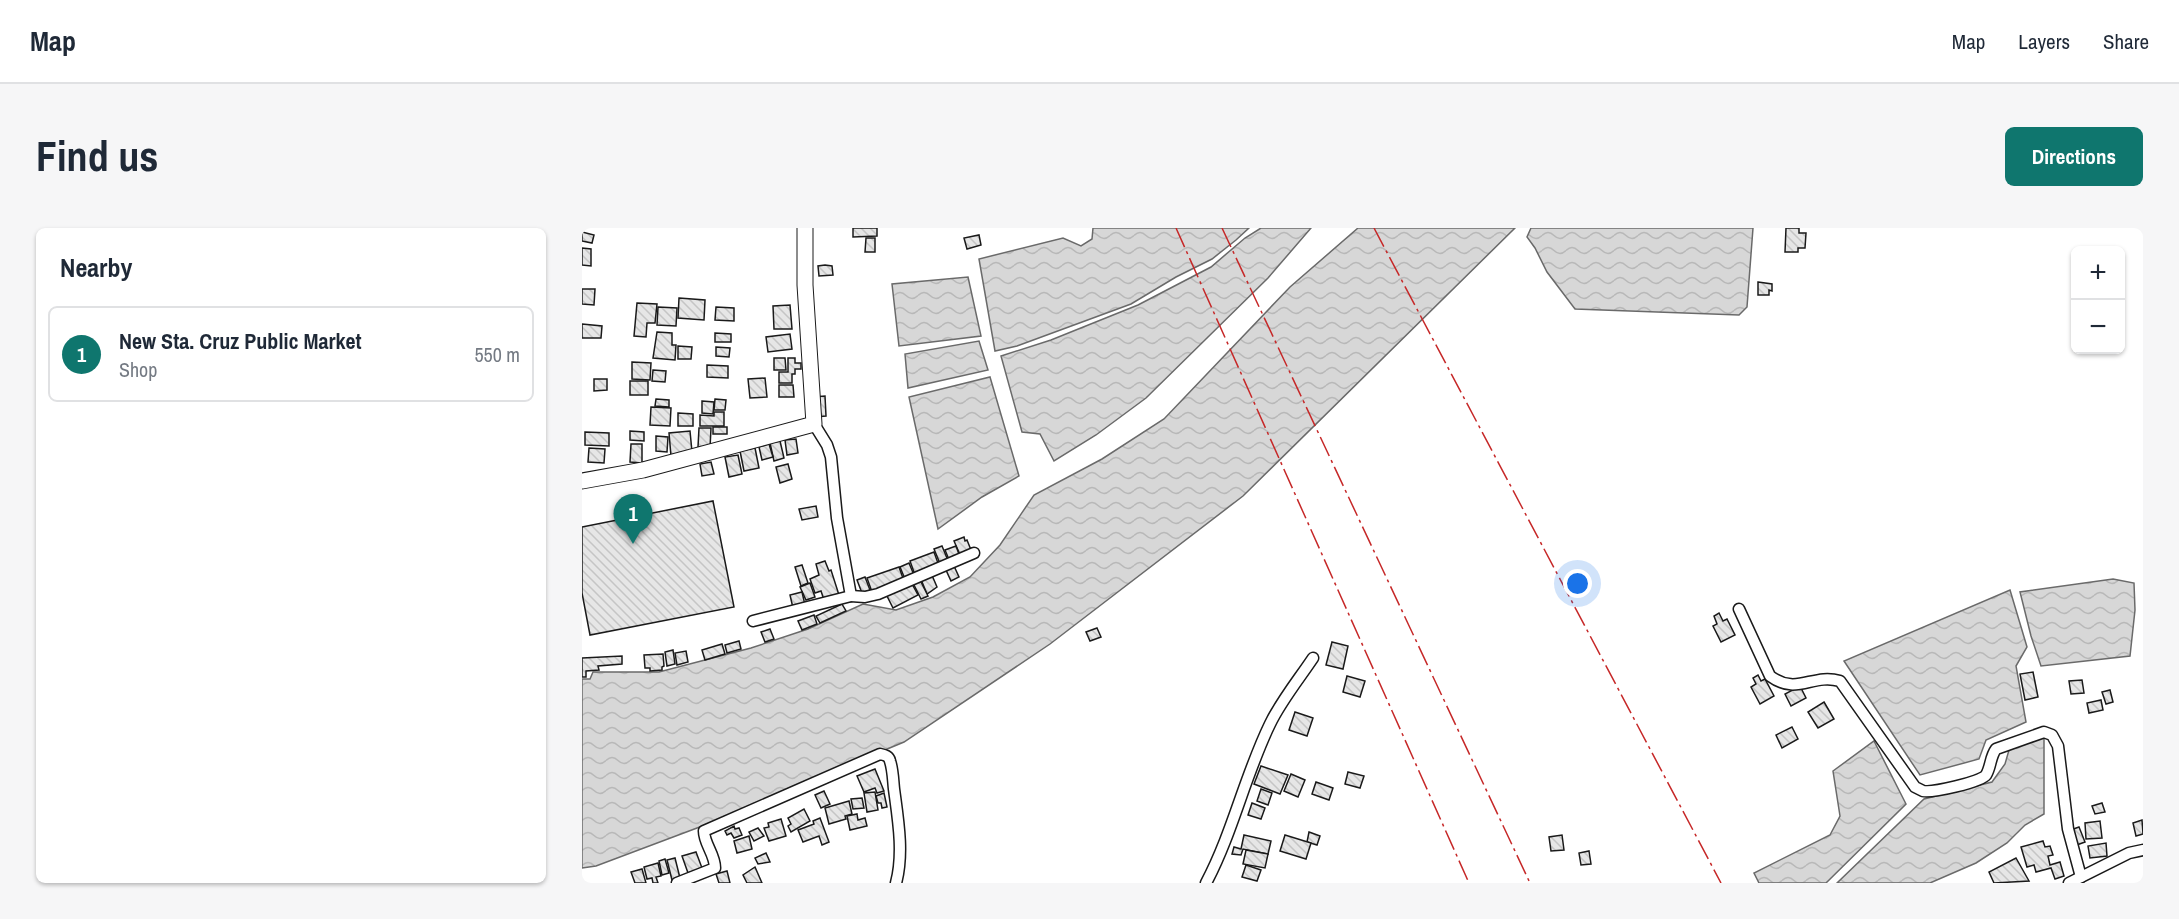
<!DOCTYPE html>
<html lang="en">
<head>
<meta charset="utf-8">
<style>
	body { margin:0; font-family:"Archivo Narrow",sans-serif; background:#f6f6f7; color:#1f2937 }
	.controls { position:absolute; right:18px; top:18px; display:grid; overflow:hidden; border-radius:9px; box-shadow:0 2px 4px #0004 }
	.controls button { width:54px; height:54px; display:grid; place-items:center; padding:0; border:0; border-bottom:2px solid #e0e1e3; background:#fff; color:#1f2937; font:30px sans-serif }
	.you { position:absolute; left:996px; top:356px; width:21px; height:21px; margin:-15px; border:4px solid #fff; border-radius:50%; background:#1a73e8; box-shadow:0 0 0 9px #1a73e833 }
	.badge { display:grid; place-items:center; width:39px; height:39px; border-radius:50%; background:#0f766e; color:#fff; font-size:20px; font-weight:700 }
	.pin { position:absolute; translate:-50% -50px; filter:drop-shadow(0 2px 3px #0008) }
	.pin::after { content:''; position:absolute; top:32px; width:21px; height:18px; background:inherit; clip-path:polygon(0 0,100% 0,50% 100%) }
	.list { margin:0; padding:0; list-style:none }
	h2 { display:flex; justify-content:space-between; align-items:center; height:78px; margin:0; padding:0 24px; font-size:26px }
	h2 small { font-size:20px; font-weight:400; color:#747a83 }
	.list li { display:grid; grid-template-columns:39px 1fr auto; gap:18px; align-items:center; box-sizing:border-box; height:96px; margin:0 12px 12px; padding:0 12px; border:2px solid #e0e1e3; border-radius:9px }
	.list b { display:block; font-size:22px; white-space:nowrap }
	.list p { margin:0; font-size:20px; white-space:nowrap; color:#747a83 }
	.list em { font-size:20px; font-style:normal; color:#747a83 }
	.map { position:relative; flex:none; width:1561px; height:655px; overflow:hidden; border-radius:9px }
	header { display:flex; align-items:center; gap:36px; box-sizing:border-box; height:84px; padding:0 30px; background:#fff; border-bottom:2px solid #e0e1e3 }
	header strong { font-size:28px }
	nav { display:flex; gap:33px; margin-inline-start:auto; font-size:21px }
	.intro { display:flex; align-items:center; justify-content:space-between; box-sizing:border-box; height:144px; padding:0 36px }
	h1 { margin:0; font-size:42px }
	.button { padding:15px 27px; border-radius:9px; background:#0f766e; color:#fff; font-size:21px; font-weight:700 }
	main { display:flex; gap:36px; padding:0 36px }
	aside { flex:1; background:#fff; border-radius:9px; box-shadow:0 2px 4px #0004 }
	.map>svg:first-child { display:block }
	.water { fill:url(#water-waves); stroke:#6a6a6a; stroke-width:1.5 }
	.building { fill:url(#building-back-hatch); stroke:#1a1a1a; stroke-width:1.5 }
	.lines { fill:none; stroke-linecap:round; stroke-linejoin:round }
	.street-casing { stroke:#1a1a1a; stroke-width:13 }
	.secondary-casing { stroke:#1a1a1a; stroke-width:17 }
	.street { stroke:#fff; stroke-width:10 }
	.secondary { stroke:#fff; stroke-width:15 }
	.power { stroke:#c62828; stroke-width:1.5; stroke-dasharray:21 4.5 3 4.5; stroke-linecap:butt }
</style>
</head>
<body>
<header>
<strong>Map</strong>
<nav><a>Map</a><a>Layers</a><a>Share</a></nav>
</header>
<div class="intro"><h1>Find us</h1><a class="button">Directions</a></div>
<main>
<aside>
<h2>Nearby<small></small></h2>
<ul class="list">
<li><span class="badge">1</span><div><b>New Sta. Cruz Public Market</b><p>Shop</p></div><em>550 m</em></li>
</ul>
</aside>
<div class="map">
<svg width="1561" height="655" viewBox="0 0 1561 655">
	<defs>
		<pattern id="water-waves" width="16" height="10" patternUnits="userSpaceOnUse" patternTransform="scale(1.5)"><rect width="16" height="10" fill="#d7d7d7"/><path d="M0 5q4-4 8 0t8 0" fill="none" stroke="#b8b8b8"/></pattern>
		<pattern id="building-back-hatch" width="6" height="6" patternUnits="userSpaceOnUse" patternTransform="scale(1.5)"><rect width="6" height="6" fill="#e6e6e6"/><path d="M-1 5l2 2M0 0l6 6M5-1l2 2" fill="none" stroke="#c5c5c5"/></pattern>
	</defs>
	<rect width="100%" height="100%" fill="#fff"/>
	<g class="water">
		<path d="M511,0H667L654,12L630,31L594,49L549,76L435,118L413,123L397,31L481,10L499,18L510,11Z"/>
		<path d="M679,0H729L686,50L564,170L514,207L472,233L458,206L440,204L419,128L469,112L556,77L629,39L663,10Z"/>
		<path d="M776,0H933L661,268L468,416L322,514L123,597L14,638L0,640V451H8L11,444H77L169,420L226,401L281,376L314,382L351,369L388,349L418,317L452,267L520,231L582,191L708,59Z"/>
		<path d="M949,0H1171L1165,79L1157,87L993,81L965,44L953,20L945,9Z"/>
		<path d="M386,49L399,108L317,118L310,56Z"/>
		<path d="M397,113L406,142L326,160L323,126Z"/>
		<path d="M408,149L437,248L400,269L356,301L327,169Z"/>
		<path d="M1531,351L1552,355L1553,382L1548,428L1459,438L1449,408L1438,364Z"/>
		<path d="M1428,362L1445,419L1434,438L1444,494L1404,512L1397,531L1338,547L1262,433Z"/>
		<path d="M1462,504V586L1443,597L1425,615L1394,635L1348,655H1255L1342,571L1410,554L1423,536L1429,515Z"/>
		<path d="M1292,513L1324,576L1244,655H1177L1172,645L1248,607L1258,588L1251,543Z"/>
	</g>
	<g class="building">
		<path d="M271,0H295V8L271,9Z"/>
		<path d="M1204,0H1217V5H1224L1223,20H1216V24H1203Z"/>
		<path d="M0,4L12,7L10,15L0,13Z"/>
		<path d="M397,7L399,17L385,21L382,10Z"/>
		<path d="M284,10H293V24H283Z"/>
		<path d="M0,20L9,21V38L0,37Z"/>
		<path d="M243,37L250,38L251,47L237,48L236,38Z"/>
		<path d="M1176,54L1190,56V63L1187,62V67H1176Z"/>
		<path d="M0,61H13L12,77L0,76Z"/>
		<path d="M97,70L123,72L122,92L96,90Z"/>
		<path d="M55,75L75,76L73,95H65L64,109L52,108Z"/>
		<path d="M208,77L210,101H192L191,78Z"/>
		<path d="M76,79L95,80L94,98L75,97Z"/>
		<path d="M134,79L152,80V93L133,92Z"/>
		<path d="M0,96L20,98L19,110H0Z"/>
		<path d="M75,104L90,105V117H94L93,132L71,130Z"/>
		<path d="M133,105L149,106V114H133Z"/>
		<path d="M208,106L210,121L186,124L184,109Z"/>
		<path d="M96,118L110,119L109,131H96Z"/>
		<path d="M134,119L148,120L147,129L134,128Z"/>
		<path d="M192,130H203L204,142H192Z"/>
		<path d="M206,130H213V135H219V141H213V146H210V155H197V144H206Z"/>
		<path d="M50,134L69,135L68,152L50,151Z"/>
		<path d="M125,137L146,138V150L125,149Z"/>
		<path d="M71,142L84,143L83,154L70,153Z"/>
		<path d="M183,150L185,169L168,170L166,151Z"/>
		<path d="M12,151H25V162L12,163Z"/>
		<rect x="48" y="153" width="18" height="14"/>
		<path d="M197,157H211L212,169H197Z"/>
		<path d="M243,168L244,188L232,189L231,169Z"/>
		<path d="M74,171L87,172V179L73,178Z"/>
		<path d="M133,171L144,172L143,182H132Z"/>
		<path d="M120,173L132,174L131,186L120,185Z"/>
		<path d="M69,179L89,180L88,198L68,197Z"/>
		<path d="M132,184H142V198H118V187L132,188Z"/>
		<path d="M96,185L111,186V198H96Z"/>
		<rect x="131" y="199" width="14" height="7"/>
		<path d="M117,200H129L128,220L116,219Z"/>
		<path d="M48,203L62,204V213L48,212Z"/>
		<path d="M108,203L110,224L89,228L87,205Z"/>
		<path d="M3,204L27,205V218L3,217Z"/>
		<path d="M74,208L86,209L85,224L74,223Z"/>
		<path d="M214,211L216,225L205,227L203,212Z"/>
		<path d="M198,213L202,230L192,233L188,215Z"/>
		<path d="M49,216H60V235L48,234Z"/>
		<path d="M187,216L191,229L180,232L177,219Z"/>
		<path d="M7,220L23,221L22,235L6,234Z"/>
		<path d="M173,220L177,240L162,243L158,223Z"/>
		<path d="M156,227L160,246L147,249L143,229Z"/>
		<path d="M129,234L132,246L120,248L118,236Z"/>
		<path d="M206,236L210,251L198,255L194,239Z"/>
		<path d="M131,273L152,379L8,407L0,365V299Z"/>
		<path d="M234,278L236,289L220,292L217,281Z"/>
		<path d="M382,309L383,313L385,312L389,322L379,329L372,313Z"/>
		<path d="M360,318L367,335L359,338L352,321Z"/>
		<path d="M374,318L378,329L368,334L363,322Z"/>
		<path d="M352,324L357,338L333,347L328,333Z"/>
		<path d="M243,333L247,343L249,342L257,367L242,372L239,363L233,365L228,351L237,347L234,336Z"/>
		<path d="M327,335L332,347L323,351L318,339Z"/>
		<path d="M220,337L226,355L219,358L213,339Z"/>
		<path d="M372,338L377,349L369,353L364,342Z"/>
		<path d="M317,339L322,353L290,364L285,350Z"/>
		<path d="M349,345L355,359L345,366L338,349Z"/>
		<path d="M283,349L288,362L280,365L275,352Z"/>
		<path d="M337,350L346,368L339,371L330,353Z"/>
		<path d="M329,354L336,367L311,380L304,366Z"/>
		<path d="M228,355L233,369L224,372L218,359Z"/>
		<path d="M220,364L223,377L211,380L208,367Z"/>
		<path d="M260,376L264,383L238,395L234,388Z"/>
		<path d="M1137,385L1141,393L1145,391L1153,407L1139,414L1131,398L1135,396L1132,388Z"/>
		<path d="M232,387L235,396L220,402L216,393Z"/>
		<path d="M515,400L519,409L508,413L504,404Z"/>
		<path d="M188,401L192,411L183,414L179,404Z"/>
		<path d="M157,413L159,421L145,425L143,417Z"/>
		<path d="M750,414L766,418L761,441L744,437Z"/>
		<path d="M140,416L143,426L123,432L120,422Z"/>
		<path d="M91,422L93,436L85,438L83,424Z"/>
		<path d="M104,423L106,434L95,437L93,425Z"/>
		<path d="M81,426L82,438L80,439V442L68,443V440H63L62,427Z"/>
		<path d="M40,428V436L16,438L17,442L4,443V449H0V430Z"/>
		<path d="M1451,444L1456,469L1443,472L1438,446Z"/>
		<path d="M1176,447L1179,453L1183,451L1192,468L1178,476L1169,459L1174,456L1171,450Z"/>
		<path d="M765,448L783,453L778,469L761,464Z"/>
		<path d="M1500,452L1502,465L1489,466L1487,453Z"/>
		<path d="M1218,458L1224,470L1209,478L1203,466Z"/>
		<path d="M1528,462L1531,474L1524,476L1520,464Z"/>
		<path d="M1519,472L1521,482L1507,485L1505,475Z"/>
		<path d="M1242,474L1252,491L1236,500L1226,484Z"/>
		<path d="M713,484L731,490L725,508L707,502Z"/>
		<path d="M1210,499L1216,511L1200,520L1194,507Z"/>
		<path d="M679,538L706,547L698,566L672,556Z"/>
		<path d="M293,541L302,563L295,565L293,560L282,564L275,548Z"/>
		<path d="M766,544L782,548L778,560L763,556Z"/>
		<path d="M709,546L723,552L716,569L702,563Z"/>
		<path d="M734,554L751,560L747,572L730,566Z"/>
		<path d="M679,561L690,565L686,577L675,573Z"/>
		<path d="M242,563L248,576L239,580L233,567Z"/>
		<path d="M293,564L296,582L285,584L282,565Z"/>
		<path d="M302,565L305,579L300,580L299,575H296L294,568Z"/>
		<path d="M280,570L282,580L271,581L269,571Z"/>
		<path d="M267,573L270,586L263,588L264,591L247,596L243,580Z"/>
		<path d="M670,575L683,580L679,591L666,587Z"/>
		<path d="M1520,575L1523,584L1513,586L1510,578Z"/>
		<path d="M222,581L228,593L209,604L206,598L209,596L206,590Z"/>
		<path d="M275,586L276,592L283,590L285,598L268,602L265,588Z"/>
		<path d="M238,590L247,614L240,617L237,608L221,614L216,602L232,596L231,593Z"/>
		<path d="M199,591L204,608L187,613L182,600L187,599L186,595Z"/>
		<path d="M1560,592L1561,606L1554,608L1551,595Z"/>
		<path d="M1518,593L1520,610L1504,611L1503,595Z"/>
		<path d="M152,598L153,601L157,600L160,607L152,610L149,605L145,607L143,603Z"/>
		<path d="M1497,599L1503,614L1492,618L1486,603Z"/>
		<path d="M176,600L182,608L172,613L167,604Z"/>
		<path d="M727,604L738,608L735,617L725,614Z"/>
		<path d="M662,607L689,613L686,626L661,621L659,627L650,626L652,619L659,621Z"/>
		<path d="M703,607L729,615L724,631L698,623Z"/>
		<path d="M980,607L982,622L969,623L967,609Z"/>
		<path d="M167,608L170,621L155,625L152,613Z"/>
		<path d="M1461,613L1463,619L1468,618L1471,627L1466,628L1468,637L1478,634L1482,648L1473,651L1469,640L1454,644L1452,637L1445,639L1439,619Z"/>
		<path d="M1524,615L1525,628L1508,630L1506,618Z"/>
		<path d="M664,622L686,626L683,640L661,636Z"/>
		<path d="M1007,623L1009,636L999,637L997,625Z"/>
		<path d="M114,624L120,640L106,645L100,628Z"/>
		<path d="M184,625L188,634L176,636L173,630Z"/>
		<path d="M93,630L98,650L90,652L85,632Z"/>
		<path d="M1434,630L1447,653L1412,655L1407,644Z"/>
		<path d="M83,631L87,645L80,647L77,633Z"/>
		<path d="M76,635L79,648L74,649L76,655H71L70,650L65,651L62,639Z"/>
		<path d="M664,637L679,642L675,653L660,649Z"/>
		<path d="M173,639L180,655H165L161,647Z"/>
		<path d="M60,641L64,655H53L49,644Z"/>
		<path d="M145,643L148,655H137L134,646Z"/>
	</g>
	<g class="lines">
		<g class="street-casing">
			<g id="street">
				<path d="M269,368L283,369L296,366L392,325"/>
				<path d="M1157,381L1188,448C1215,468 1230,445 1258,453L1333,559C1335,560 1339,562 1341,563C1350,565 1399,554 1404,547C1409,539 1408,529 1414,521L1462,504L1470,507L1476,518L1486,601L1499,649"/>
				<path d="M171,393L269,368L255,290L249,229L245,217L232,196"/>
				<path d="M95,655L133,640C133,626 122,616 122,603L298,526C303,527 307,528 308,533C311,542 311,552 312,561C316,591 322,625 314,655"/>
				<path d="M624,655C651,604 663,547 688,496C699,473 717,451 731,430"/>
				<path d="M1487,655L1547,625L1561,622"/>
			</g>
		</g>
		<g class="secondary-casing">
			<path id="secondary" d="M0,253L61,242L232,196L223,57V0"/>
		</g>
		<use href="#street" class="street"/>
		<use href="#secondary" class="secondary"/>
		<g class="power">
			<path d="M594,0L887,655"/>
			<path d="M640,0L948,655"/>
			<path d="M792,0L1139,655"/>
		</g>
	</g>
</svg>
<div class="controls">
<button>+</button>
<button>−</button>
</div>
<div class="you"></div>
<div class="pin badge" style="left:51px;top:316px">1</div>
</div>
</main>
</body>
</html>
